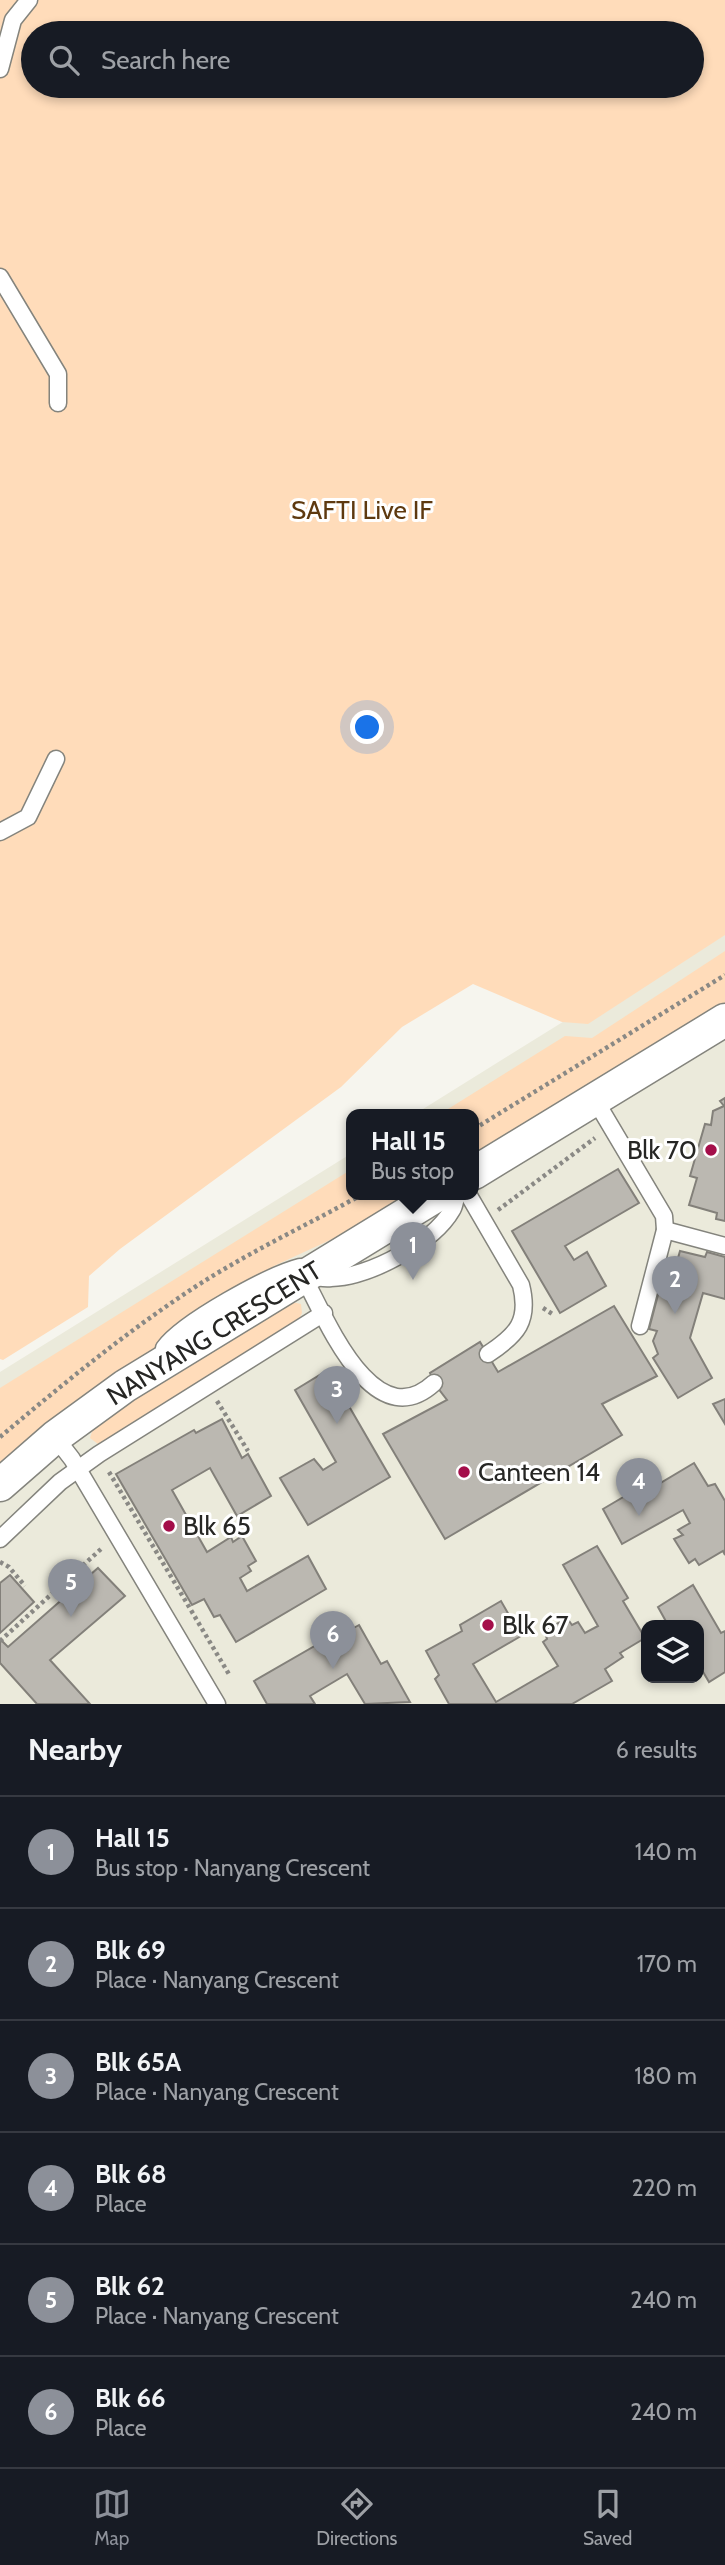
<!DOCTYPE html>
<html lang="en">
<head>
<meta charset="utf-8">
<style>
	body { margin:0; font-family:Cabin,sans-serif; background:#20242c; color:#f1f3f6 }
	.controls { position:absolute; right:21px; bottom:21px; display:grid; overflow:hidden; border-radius:14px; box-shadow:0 4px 10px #0003 }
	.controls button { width:63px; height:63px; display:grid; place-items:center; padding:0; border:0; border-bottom:2px solid #363941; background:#171b24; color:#f1f3f6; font:35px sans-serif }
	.you { position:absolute; left:368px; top:728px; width:24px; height:24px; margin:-18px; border:5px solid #fff; border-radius:50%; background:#1a73e8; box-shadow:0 0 0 10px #1a73e833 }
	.badge { display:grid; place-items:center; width:46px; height:46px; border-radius:50%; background:#8c9099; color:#fff; font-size:23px; font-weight:700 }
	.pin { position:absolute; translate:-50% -58px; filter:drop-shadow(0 2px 4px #0008) }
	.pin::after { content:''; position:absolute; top:37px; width:24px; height:21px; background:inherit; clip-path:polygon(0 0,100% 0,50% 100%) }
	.popup { position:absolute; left:346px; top:1109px; width:133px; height:91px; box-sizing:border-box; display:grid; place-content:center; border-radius:14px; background:#171b24; filter:drop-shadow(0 2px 5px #0005); font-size:23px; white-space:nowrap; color:#9ea1a6 }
	.popup b { font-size:26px; color:#f1f3f6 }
	.popup::after { content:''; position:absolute; left:50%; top:100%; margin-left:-14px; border:14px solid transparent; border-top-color:#171b24 }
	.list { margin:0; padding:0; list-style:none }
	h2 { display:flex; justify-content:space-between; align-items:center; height:91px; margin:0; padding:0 28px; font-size:30px }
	h2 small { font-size:23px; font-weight:400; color:#9ea1a6 }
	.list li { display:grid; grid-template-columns:46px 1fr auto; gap:21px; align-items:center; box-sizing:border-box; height:112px; padding:0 28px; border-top:2px solid #363941 }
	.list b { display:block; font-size:26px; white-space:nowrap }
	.list p { margin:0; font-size:23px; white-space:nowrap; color:#9ea1a6 }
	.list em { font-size:23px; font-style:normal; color:#9ea1a6 }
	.icon { flex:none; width:38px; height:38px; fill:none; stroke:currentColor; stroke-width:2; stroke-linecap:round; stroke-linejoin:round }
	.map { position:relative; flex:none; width:725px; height:1704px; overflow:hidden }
	.search { position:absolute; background:#171b24; box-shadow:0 4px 10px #0003; left:21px; right:21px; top:21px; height:77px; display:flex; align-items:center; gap:18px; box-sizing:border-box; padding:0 24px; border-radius:38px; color:#9ea1a6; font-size:26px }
	.sheet { height:763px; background:#171b24 }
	nav { display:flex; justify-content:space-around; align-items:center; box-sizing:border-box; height:98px; border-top:2px solid #363941; background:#171b24; font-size:19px; color:#9ea1a6 }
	nav a { display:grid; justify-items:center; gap:4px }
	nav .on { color:#8c9099 }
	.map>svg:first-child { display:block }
	.built { fill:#ebeadb; fill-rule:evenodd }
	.green { fill:#ffdcba; fill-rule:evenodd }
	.building { fill:#bbb8b1; stroke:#83807a; stroke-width:2 }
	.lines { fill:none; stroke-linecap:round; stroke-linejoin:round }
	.lane-casing { stroke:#84847d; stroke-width:19 }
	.street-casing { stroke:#84847d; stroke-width:35 }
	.path { stroke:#8a8985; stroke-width:4.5; stroke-dasharray:3.5 3.5; stroke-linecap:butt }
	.lane { stroke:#fff; stroke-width:16 }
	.street { stroke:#fff; stroke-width:32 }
	.poi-dot { fill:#a40e4a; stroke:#fff; stroke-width:2.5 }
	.labels { text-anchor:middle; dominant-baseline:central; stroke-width:6; stroke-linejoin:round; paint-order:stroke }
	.park-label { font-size:26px; fill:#5e390f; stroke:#fff }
	.poi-label { font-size:26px; fill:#262624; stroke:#fff; text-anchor:start }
	.street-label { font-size:26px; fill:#262624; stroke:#fff }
</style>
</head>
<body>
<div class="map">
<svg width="725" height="1704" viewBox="0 0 725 1704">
	<rect width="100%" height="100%" fill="#f6f5ee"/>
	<path class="built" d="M725,921V1704H0V1372L352,1153V1194H474V1114H415ZM646,1625H699V1678H646Z"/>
	<g class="green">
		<path d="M0,0H725V935L588,1024L562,1022L473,984L402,1027L341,1087L120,1249L89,1276L88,1307L3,1360L0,1359ZM33,33H692V86H33Z"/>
		<path d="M725,951V1003L474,1155V1114H440L565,1036L592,1038Z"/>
		<path d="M352,1169V1194H411L356,1228L274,1266L193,1320L0,1467V1388Z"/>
		<path d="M292,1302L301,1304L302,1313L298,1321L98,1444L90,1438L94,1425L101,1418Z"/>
	</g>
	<g class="building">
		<path d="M725,1098V1221L716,1219L717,1213L689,1205L697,1178L690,1176L705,1124L711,1125L713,1111L724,1106L720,1101Z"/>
		<path d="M618,1169L639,1203L565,1246L574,1260L587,1252L606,1286L560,1313L512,1231Z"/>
		<path d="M680,1251L705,1257L707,1252L725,1257V1299L703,1293L690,1338L712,1378L678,1398L653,1358L658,1354L653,1341L657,1331L649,1329L663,1276L672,1279Z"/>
		<path d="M614,1306L657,1376L602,1404L622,1435L445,1539L383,1434L447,1400L434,1383L430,1373L480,1342L498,1372Z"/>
		<path d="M328,1370L390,1477L308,1525L280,1478L314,1459L323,1470L336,1462L295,1390Z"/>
		<path d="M725,1399V1424L713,1404Z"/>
		<path d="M222,1419L242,1458L248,1454L271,1496L237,1516L210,1468L172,1490L207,1552L231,1537L233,1542L242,1536L256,1561L248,1566L251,1571L240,1578L247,1591L308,1556L326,1589L236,1642L220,1615L214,1617L204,1599L192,1605L116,1474L194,1430L196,1433Z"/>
		<path d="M694,1463L708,1486L715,1484L725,1501V1555L723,1551L699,1565L695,1559L689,1563L674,1539L683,1535L678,1530L690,1523L683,1510L622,1544L603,1509L654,1479L657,1485Z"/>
		<path d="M597,1546L628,1598L623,1601L645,1638L620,1653L623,1657L605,1669L612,1681L572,1704H449L435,1679L439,1675L426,1651L462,1631L460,1625L501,1601L521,1636L473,1664L496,1702L558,1666L543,1642L547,1639L544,1631L567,1618L572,1625L578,1622L585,1633L598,1626L563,1565Z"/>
		<path d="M98,1568L125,1596L50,1660L90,1704H37L0,1663V1639L8,1647Z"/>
		<path d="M10,1575L34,1602L0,1633V1583Z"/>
		<path d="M693,1585L721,1633L725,1631V1672L709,1682L699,1665V1625H668L658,1607Z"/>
		<path d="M359,1625L381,1664L387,1661L410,1702L365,1704L347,1674L310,1696L315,1704H267L254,1681L332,1636L334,1639Z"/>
	</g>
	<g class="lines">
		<g class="lane-casing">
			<g id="lane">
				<path d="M0,69L13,20L29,0"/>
				<path d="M0,277L58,374V403"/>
				<path d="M0,832L28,817L56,759"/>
				<path d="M594,1098L664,1216L665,1230L640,1326"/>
				<path d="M468,1194L521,1285C530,1321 517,1335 488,1354"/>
				<path d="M665,1230L725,1246"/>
				<path d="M303,1276C325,1316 373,1439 434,1383"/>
				<path d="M309,1277C317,1277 324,1279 331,1278C369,1277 433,1243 452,1210C455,1206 455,1199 457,1194"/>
				<path d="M164,1348C183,1322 269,1275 300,1267"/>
				<path d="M55,1437L72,1459L217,1704"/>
				<path d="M0,1539L60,1482L99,1454L324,1313"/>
			</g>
		</g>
		<g class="street-casing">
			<g id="street">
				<path d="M474,1173L725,1020"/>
				<path d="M0,1485L55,1437L125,1386L439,1194"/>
			</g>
		</g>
		<g class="path">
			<path d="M474,1129L725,975"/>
			<path d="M498,1210L595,1138"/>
			<path d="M543,1308L554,1315"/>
			<path d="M217,1401L248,1451"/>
			<path d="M0,1437C63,1384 126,1332 195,1287C249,1252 307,1225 363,1194"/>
			<path d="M109,1472L230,1676"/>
			<path d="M0,1562L9,1567L25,1586"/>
			<path d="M0,1641L101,1549"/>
		</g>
		<use href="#lane" class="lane"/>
		<use href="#street" class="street"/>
	</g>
	<g class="poi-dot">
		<circle cx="711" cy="1150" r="7"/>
		<circle cx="464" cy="1472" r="7"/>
		<circle cx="169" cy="1526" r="7"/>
		<circle cx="488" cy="1625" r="7"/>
	</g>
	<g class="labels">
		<g class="park-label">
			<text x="362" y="510">SAFTI Live IF</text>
		</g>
		<g class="poi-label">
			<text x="697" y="1150" text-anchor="end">Blk 70</text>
			<text x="478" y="1472">Canteen 14</text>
			<text x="183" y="1526">Blk 65</text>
			<text x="502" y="1625">Blk 67</text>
		</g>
		<g class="street-label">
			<text transform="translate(214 1333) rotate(-32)">NANYANG CRESCENT</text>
		</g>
	</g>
</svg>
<div class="controls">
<button><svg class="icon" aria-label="layers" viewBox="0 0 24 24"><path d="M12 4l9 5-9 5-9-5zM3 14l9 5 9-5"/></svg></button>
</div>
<div class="you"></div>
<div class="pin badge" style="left:413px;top:1280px">1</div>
<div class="popup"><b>Hall 15</b>Bus stop</div>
<div class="pin badge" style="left:675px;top:1314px">2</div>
<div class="pin badge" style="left:337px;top:1424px">3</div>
<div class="pin badge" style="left:639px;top:1516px">4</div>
<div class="pin badge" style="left:71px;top:1617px">5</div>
<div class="pin badge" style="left:333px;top:1669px">6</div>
<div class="search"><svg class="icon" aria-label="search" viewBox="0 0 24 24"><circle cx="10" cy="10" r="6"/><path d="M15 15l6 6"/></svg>Search here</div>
</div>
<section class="sheet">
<h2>Nearby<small>6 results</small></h2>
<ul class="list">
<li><span class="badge">1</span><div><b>Hall 15</b><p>Bus stop · Nanyang Crescent</p></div><em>140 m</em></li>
<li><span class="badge">2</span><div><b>Blk 69</b><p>Place · Nanyang Crescent</p></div><em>170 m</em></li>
<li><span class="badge">3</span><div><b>Blk 65A</b><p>Place · Nanyang Crescent</p></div><em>180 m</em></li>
<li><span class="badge">4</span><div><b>Blk 68</b><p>Place</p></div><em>220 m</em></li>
<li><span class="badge">5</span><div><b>Blk 62</b><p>Place · Nanyang Crescent</p></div><em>240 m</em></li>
<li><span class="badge">6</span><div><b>Blk 66</b><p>Place</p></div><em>240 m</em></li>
</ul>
</section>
<nav>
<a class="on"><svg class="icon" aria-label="map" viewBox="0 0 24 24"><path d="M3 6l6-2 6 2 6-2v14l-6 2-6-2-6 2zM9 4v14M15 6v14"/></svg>Map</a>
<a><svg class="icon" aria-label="directions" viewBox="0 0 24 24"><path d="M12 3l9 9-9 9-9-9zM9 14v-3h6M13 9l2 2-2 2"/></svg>Directions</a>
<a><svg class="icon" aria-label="saved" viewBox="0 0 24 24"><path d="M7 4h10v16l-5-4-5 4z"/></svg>Saved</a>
</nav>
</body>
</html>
